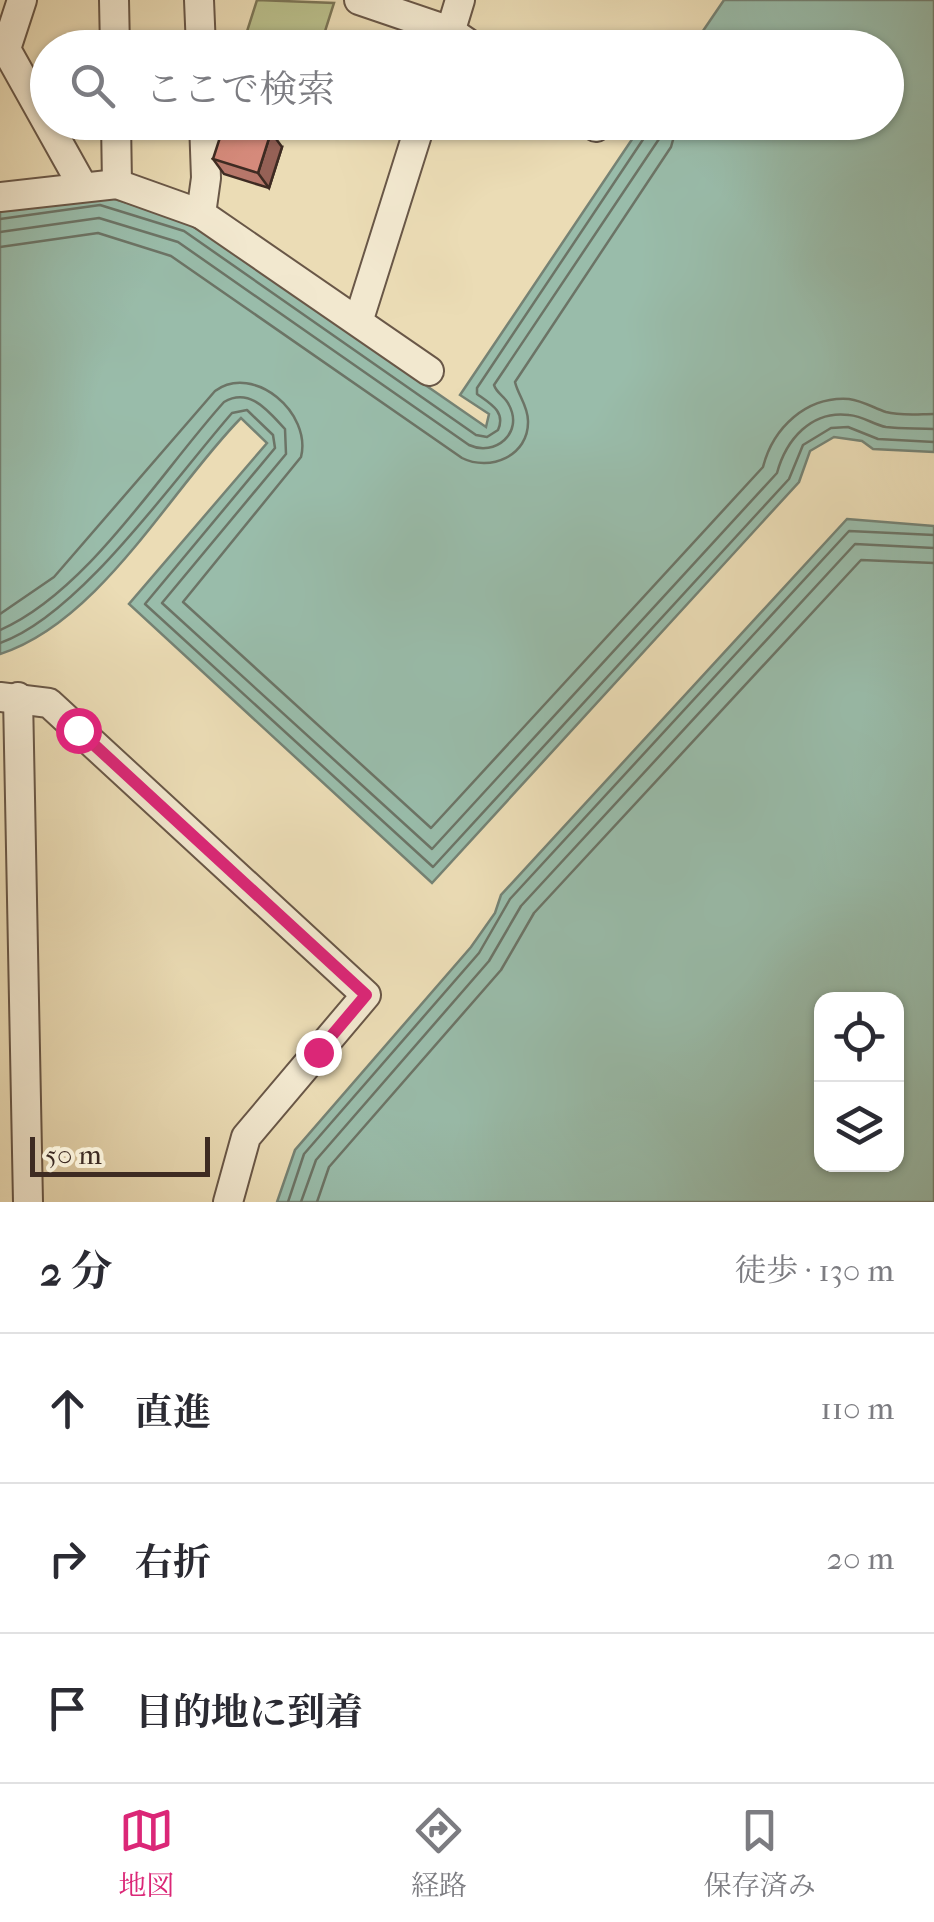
<!DOCTYPE html>
<html lang="ja">
<head>
<meta charset="utf-8">
<style>
	body { margin:0; font-family:"IM FELL French Canon","Noto Serif JP",serif; background:#f7f7f7; color:#2b2b33 }
	.controls { position:absolute; right:30px; bottom:30px; display:grid; overflow:hidden; border-radius:20px; box-shadow:0 2px 8px #0004 }
	.controls button { width:90px; height:90px; display:grid; place-items:center; padding:0; border:0; border-bottom:2px solid #e1e1e2; background:#fff; color:#2b2b33; font:50px sans-serif }
	.scale { position:absolute; left:30px; bottom:25px; width:180px; box-sizing:border-box; padding-left:10px; border:5px solid #3e2b22; border-top:0; font-size:28px; line-height:35px; white-space:nowrap; color:#3e2b22; -webkit-text-stroke:8px #f2e8cf; paint-order:stroke }
	.stop { position:absolute; width:30px; height:30px; margin:-22px; border:8px solid #db2777; border-radius:50%; background:#fff }
	.stop.end { background:#db2777; border-color:#fff; box-shadow:0 2px 10px #0008 }
	.list { margin:0; padding:0; list-style:none }
	h2 { display:flex; justify-content:space-between; align-items:center; height:130px; margin:0; padding:0 40px; font-size:42px }
	h2 small { font-size:32px; font-weight:400; color:#7c7c81 }
	.list li { display:grid; grid-template-columns:65px 1fr auto; gap:30px; align-items:center; box-sizing:border-box; height:150px; padding:0 40px; border-top:2px solid #e1e1e2 }
	.list b { display:block; font-size:38px; white-space:nowrap }
	.list em { font-size:32px; font-style:normal; color:#7c7c81 }
	.icon { flex:none; width:55px; height:55px; fill:none; stroke:currentColor; stroke-width:2; stroke-linecap:round; stroke-linejoin:round }
	.map { position:relative; flex:none; width:934px; height:1202px; overflow:hidden }
	.search { position:absolute; background:#fff; box-shadow:0 2px 8px #0004; left:30px; right:30px; top:30px; height:110px; display:flex; align-items:center; gap:25px; box-sizing:border-box; padding:0 35px; border-radius:55px; color:#7c7c81; font-size:38px }
	.sheet { height:580px; background:#fff }
	nav { display:flex; justify-content:space-around; align-items:center; box-sizing:border-box; height:140px; border-top:2px solid #e1e1e2; background:#fff; font-size:28px; color:#7c7c81 }
	nav a { display:grid; justify-items:center; gap:5px }
	nav .on { color:#db2777 }
	.map>svg:first-child { display:block }
	.green { fill:#bac08c; stroke:#7c7657; stroke-width:2.5 }
	.water { fill:#99bcaa; stroke:#758274; stroke-width:2.5; fill-rule:evenodd }
	.lines { fill:none; stroke-linecap:round; stroke-linejoin:round }
	.shore { stroke:#6c7466; stroke-width:2.5 }
	.minor-casing { stroke:#695747; stroke-width:32 }
	.minor { stroke:#f2e8cf; stroke-width:28 }
	.wall { fill:#b7776a; stroke:#3e2b22; stroke-width:2.5 }
	.shaded-wall { fill:#956156; stroke:#3e2b22; stroke-width:2.5 }
	.building { fill:#d58a7b; stroke:#3e2b22; stroke-width:2.5 }
	.route { stroke:#db2777; stroke-width:12 }
</style>
</head>
<body>
<div class="map">
<svg width="934" height="1202" viewBox="0 0 934 1202">
	<rect width="100%" height="100%" fill="#ebdcb5"/>
	<filter id="stains"><feTurbulence type="fractalNoise" baseFrequency=".002" numOctaves="4"/><feColorMatrix values="0 0 0 0 .2 0 0 0 0 .09 0 0 0 0 .02 0 0 0 .5 -.17"/></filter>
	<radialGradient id="worn" r=".72"><stop offset=".6" stop-color="#630" stop-opacity="0"/><stop offset="1" stop-color="#630" stop-opacity=".3"/></radialGradient>
	<path class="green" d="M257,0L334,3L320,47H242Z"/>
	<g class="water">
		<path d="M724,0H934V452L873,449L862,441L834,437L810,451L799,482L432,883L129,604L267,443L241,418C170,490 100,622 0,654V210L101,195L188,221L486,427L489,414L460,395L643,123L886,122V48L692,47Z"/>
		<path d="M847,519L934,526V1202H277L295,1150L471,947L495,913L501,895ZM822,999H896V1164H822Z"/>
	</g>
	<g class="lines">
		<g class="shore">
			<path d="M0,219L100,205L184,231L476,435L487,437L498,430C506,412 491,404 477,394V388L648,132L650,122"/>
			<path d="M0,232L99,218L178,242L469,445C495,457 524,433 509,405C505,396 497,394 494,385L659,139L663,122"/>
			<path d="M0,247L98,233L171,256L462,458C490,472 529,456 528,421C528,406 518,395 515,382L671,147L678,122"/>
			<path d="M0,614L54,577L215,391C254,363 312,413 301,457L183,602L431,828L763,467C773,428 806,396 849,399C863,401 874,408 886,412C900,416 920,414 934,414"/>
			<path d="M0,630C87,592 160,473 224,402C250,387 268,411 285,429L286,454L162,603L432,849L777,473C786,440 811,410 849,415C863,416 874,425 886,427C902,429 918,428 934,429"/>
			<path d="M0,643C79,616 175,478 232,413L247,410L273,435L275,448L145,604L433,867L789,479L803,445L831,428L848,427L878,439L934,442"/>
			<path d="M288,1202L304,1154L479,953L510,899L849,531L934,535"/>
			<path d="M301,1202L316,1160L489,961L521,906L855,544L934,548"/>
			<path d="M317,1202L329,1167L501,970L534,913L861,560L934,563"/>
		</g>
		<g class="minor-casing">
			<g id="minor">
				<path d="M22,0L6,49L82,185"/>
				<path d="M114,0L115,48"/>
				<path d="M199,0L201,48"/>
				<path d="M359,0L450,31L475,48"/>
				<path d="M446,46L460,0"/>
				<path d="M116,122L117,184"/>
				<path d="M589,122L596,127"/>
				<path d="M0,197L117,184L201,214L429,371"/>
				<path d="M201,214L206,178L204,122"/>
				<path d="M359,319L421,122"/>
				<path d="M0,697L49,703L366,995L246,1137L228,1202"/>
				<path d="M18,697L28,1202"/>
			</g>
		</g>
		<use href="#minor" class="minor"/>
	</g>
	<path class="wall" d="M282,147L269,188L224,174L213,159Z"/>
	<path class="shaded-wall" d="M271,132L282,147L269,188L258,173Z"/>
	<path class="building" d="M225,122L271,132L258,173L213,159Z"/>
	<g class="lines">
		<path class="route" d="M78,730L366,995L318,1052"/>
	</g>
	<rect width="100%" height="100%" filter="url(#stains)"/>
	<rect width="100%" height="100%" fill="url(#worn)"/>
</svg>
<div class="controls">
<button><svg class="icon" aria-label="locate" viewBox="0 0 24 24"><circle cx="12" cy="12" r="6"/><path d="M12 2v4M12 18v4M2 12h4M18 12h4"/></svg></button>
<button><svg class="icon" aria-label="layers" viewBox="0 0 24 24"><path d="M12 4l9 5-9 5-9-5zM3 14l9 5 9-5"/></svg></button>
</div>
<div class="scale">50 m</div>
<div class="stop" style="left:78px;top:730px"></div>
<div class="stop end" style="left:318px;top:1052px"></div>
<div class="search"><svg class="icon" aria-label="search" viewBox="0 0 24 24"><circle cx="10" cy="10" r="6"/><path d="M15 15l6 6"/></svg>ここで検索</div>
</div>
<section class="sheet">
<h2>2 分<small>徒歩 · 130 m</small></h2>
<ul class="list">
<li><svg class="icon" aria-label="ahead" viewBox="0 0 24 24"><path d="M12 20V5M6 11l6-6 6 6"/></svg><div><b>直進</b></div><em>110 m</em></li>
<li><svg class="icon" aria-label="right" viewBox="0 0 24 24"><path d="M7 20v-9h11M14 6l5 5-5 5"/></svg><div><b>右折</b></div><em>20 m</em></li>
<li><svg class="icon" aria-label="arrive" viewBox="0 0 24 24"><path d="M6 21V4h12l-3 4 3 4H6"/></svg><div><b>目的地に到着</b></div></li>
</ul>
</section>
<nav>
<a class="on"><svg class="icon" aria-label="map" viewBox="0 0 24 24"><path d="M3 6l6-2 6 2 6-2v14l-6 2-6-2-6 2zM9 4v14M15 6v14"/></svg>地図</a>
<a><svg class="icon" aria-label="directions" viewBox="0 0 24 24"><path d="M12 3l9 9-9 9-9-9zM9 14v-3h6M13 9l2 2-2 2"/></svg>経路</a>
<a><svg class="icon" aria-label="saved" viewBox="0 0 24 24"><path d="M7 4h10v16l-5-4-5 4z"/></svg>保存済み</a>
</nav>
</body>
</html>
